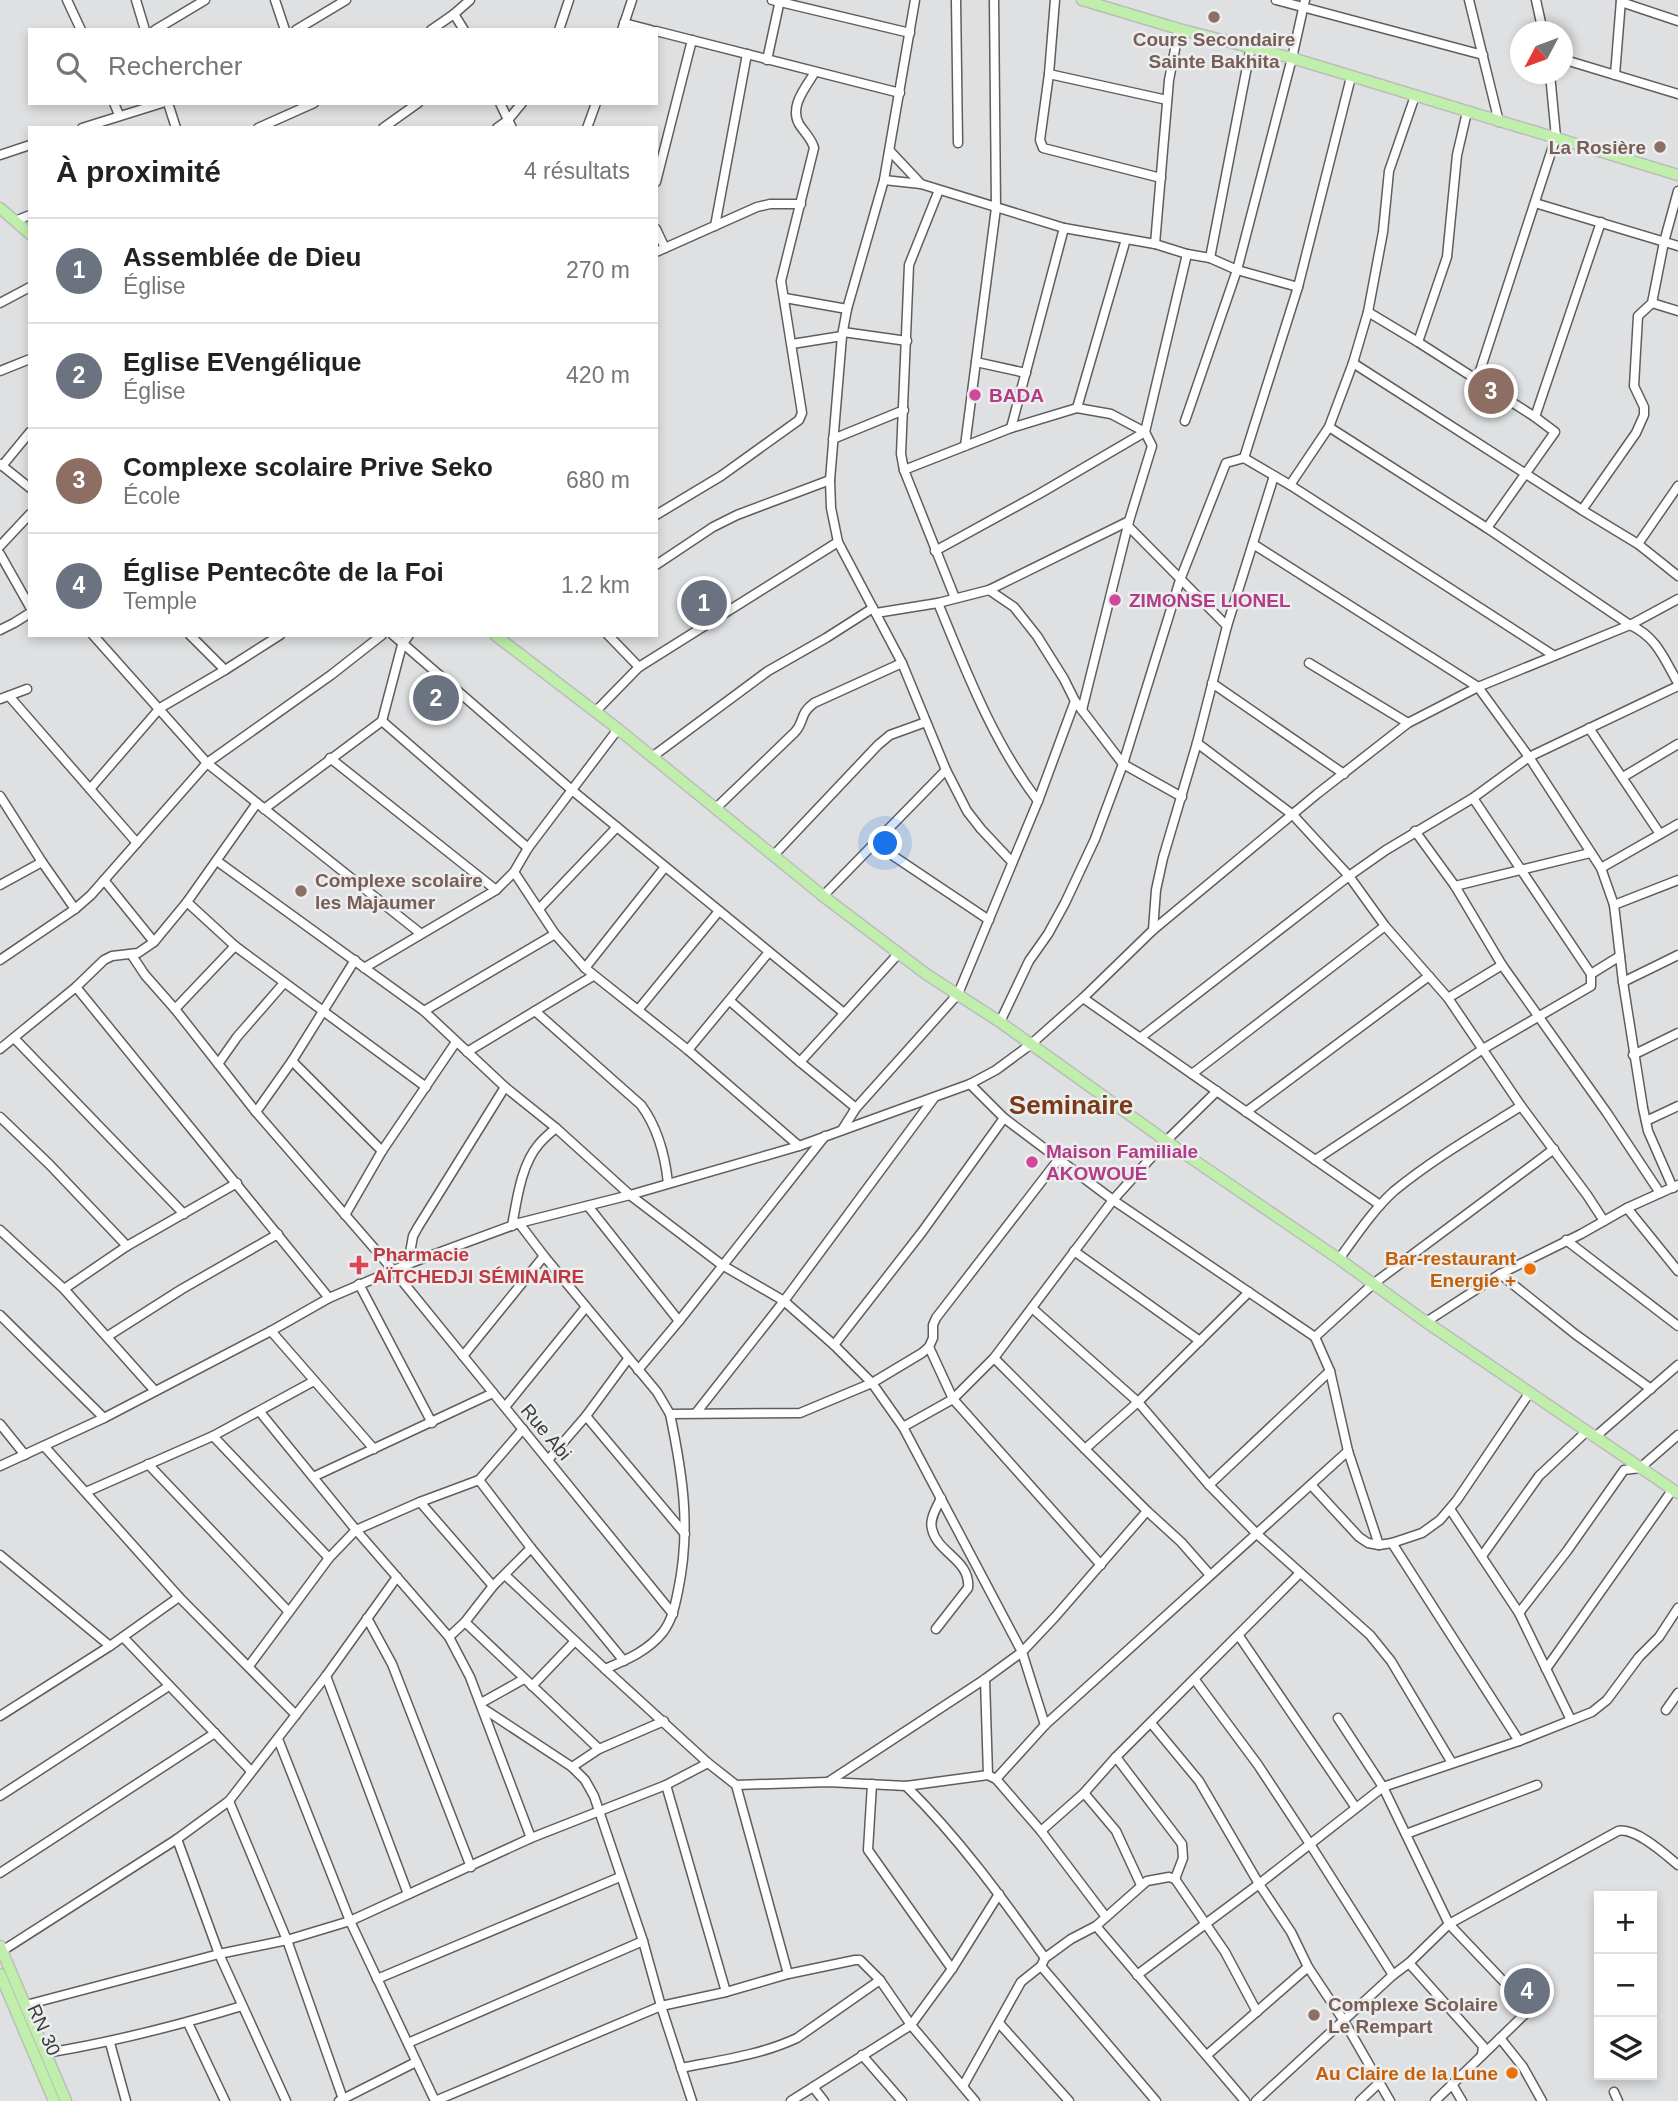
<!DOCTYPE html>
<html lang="fr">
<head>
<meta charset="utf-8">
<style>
	body { margin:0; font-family:Helvetica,sans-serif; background:#f6f6f6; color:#222 }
	.controls { position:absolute; right:21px; bottom:21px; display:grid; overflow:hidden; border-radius:0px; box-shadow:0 4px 10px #0003 }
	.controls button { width:63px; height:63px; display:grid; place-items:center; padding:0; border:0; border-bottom:2px solid #e0e0e0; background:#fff; color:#222; font:35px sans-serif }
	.compass { position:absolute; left:1510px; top:21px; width:63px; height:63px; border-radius:50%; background:#fff; box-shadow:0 4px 10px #0003; rotate:229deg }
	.you { position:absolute; left:886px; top:844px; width:24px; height:24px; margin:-18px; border:5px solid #fff; border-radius:50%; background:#1a73e8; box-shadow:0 0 0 10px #1a73e833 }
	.badge { display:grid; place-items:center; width:46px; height:46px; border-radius:50%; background:#d93025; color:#fff; font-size:23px; font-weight:700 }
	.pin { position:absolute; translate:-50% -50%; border:4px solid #fff; box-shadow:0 2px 7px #0006 }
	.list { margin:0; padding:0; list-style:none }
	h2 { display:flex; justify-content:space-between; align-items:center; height:91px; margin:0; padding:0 28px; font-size:30px }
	h2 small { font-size:23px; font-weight:400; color:#767676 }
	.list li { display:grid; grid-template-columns:46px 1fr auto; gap:21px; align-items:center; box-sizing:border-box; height:105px; padding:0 28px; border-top:2px solid #e0e0e0 }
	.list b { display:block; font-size:26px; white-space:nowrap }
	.list p { margin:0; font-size:23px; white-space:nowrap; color:#767676 }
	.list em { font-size:23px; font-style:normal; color:#767676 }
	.icon { flex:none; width:38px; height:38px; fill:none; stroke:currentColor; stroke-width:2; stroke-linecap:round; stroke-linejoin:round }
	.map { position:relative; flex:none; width:1678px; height:2101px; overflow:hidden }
	.search { position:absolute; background:#fff; box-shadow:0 4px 10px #0003; left:28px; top:28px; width:630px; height:77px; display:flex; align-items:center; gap:18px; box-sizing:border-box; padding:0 24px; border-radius:0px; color:#767676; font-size:26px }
	.panel { position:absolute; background:#fff; box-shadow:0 4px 10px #0003; left:28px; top:126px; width:630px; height:511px; border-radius:0px }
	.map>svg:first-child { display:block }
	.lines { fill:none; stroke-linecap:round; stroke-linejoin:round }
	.minor-casing { stroke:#5e5e5f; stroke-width:11 }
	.major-casing { stroke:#bcbcbc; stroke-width:13 }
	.minor { stroke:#fff; stroke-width:8 }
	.major { stroke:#bfefaa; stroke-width:10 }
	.education-dot { fill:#8d6e63; stroke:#ecedee; stroke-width:2.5 }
	.hotel-dot { fill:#d1479c; stroke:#ecedee; stroke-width:2.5 }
	.health-dot { fill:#e0444e; stroke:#ecedee; stroke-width:2.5 }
	.food-dot { fill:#e8710a; stroke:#ecedee; stroke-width:2.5 }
	.labels { text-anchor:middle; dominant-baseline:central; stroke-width:5; stroke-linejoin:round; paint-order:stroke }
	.education-label { font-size:19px; font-weight:bold; fill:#785e54; stroke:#ecedee; text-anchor:start }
	.hotel-label { font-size:19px; font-weight:bold; fill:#b23c85; stroke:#ecedee; text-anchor:start }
	.health-label { font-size:19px; font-weight:bold; fill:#be3a42; stroke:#ecedee; text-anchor:start }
	.food-label { font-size:19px; font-weight:bold; fill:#c56008; stroke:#ecedee; text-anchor:end }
	.street-label { font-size:19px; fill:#3a3b3b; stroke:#ecedee }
	.district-label { font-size:26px; font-weight:bold; fill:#793a15; stroke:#ecedee }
</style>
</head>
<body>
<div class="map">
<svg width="1678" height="2101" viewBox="0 0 1678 2101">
	<rect width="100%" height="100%" fill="#dfe0e1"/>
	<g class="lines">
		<g class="minor-casing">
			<g id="minor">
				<path d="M67,0L81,30"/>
				<path d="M136,0L145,30"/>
				<path d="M275,0L285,30"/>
				<path d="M772,0L910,33"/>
				<path d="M915,0L884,180L847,309L842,336L830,480L831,508L838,542L902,663L946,770L967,811L981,829L1012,862"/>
				<path d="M956,0L958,143"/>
				<path d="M1055,0L1049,74L1040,140L1043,148L1161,178"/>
				<path d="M1276,0L1483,55"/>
				<path d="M1469,0L1499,122"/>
				<path d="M1536,0L1543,32"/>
				<path d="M1621,2L1678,21"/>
				<path d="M454,14L464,30"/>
				<path d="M624,23L651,30"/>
				<path d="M155,30L205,0"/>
				<path d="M296,30L346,0"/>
				<path d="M431,30L454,14L470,0"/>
				<path d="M559,30L569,0"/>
				<path d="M622,30L632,0"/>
				<path d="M656,31L900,93"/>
				<path d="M1562,59L1678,94"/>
				<path d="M767,60L780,0"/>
				<path d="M1049,74L1167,100"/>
				<path d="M1615,75L1621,0"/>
				<path d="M114,103L119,115"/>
				<path d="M168,103L176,128"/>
				<path d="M500,103L512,128"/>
				<path d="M82,128L162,103"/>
				<path d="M258,128L314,103"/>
				<path d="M383,128L418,103"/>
				<path d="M497,128L508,120L522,103"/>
				<path d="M587,128L596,103"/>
				<path d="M890,151L921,184"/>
				<path d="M0,155L30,145"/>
				<path d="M884,180L921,184L1064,228L1155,244L1187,254L1210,258L1237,270L1298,287"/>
				<path d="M656,182L692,40"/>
				<path d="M939,190L909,265L901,454L904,470L955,598"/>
				<path d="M1535,203L1678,246"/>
				<path d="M15,221L30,215"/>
				<path d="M715,226L747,54"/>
				<path d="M656,229L665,248"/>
				<path d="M1155,244L1169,80L1179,29"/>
				<path d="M656,252L757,207L770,204H801"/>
				<path d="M1210,258L1251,46"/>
				<path d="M785,298L847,309"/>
				<path d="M0,303L30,287"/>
				<path d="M1652,303L1678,311"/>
				<path d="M1368,312L1418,342L1535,417L1555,432L1487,528"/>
				<path d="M843,332L907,341"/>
				<path d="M1418,342L1447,257L1457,155L1467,112"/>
				<path d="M792,344L842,336"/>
				<path d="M976,362L1026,373"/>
				<path d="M1353,363L1582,510L1638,544L1678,576"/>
				<path d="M0,371L30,359"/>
				<path d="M1477,380L1556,137L1550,74"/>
				<path d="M1077,408L1126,239"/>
				<path d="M1535,417L1601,222"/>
				<path d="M1185,421L1237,270L1292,58L1305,0"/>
				<path d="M1329,427L1487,528L1630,625C1657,637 1664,659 1678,683"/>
				<path d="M1011,428L1064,228"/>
				<path d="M833,439L904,410"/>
				<path d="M965,446L996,208L994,0"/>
				<path d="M1244,458L1298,287L1351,77"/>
				<path d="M0,464L30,488"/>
				<path d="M2,466L30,432"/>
				<path d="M904,470L1011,428L1077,408L1111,414L1145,432"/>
				<path d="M1290,485L1329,427L1353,363L1368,312L1383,232L1389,171L1415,96"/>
				<path d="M1582,510L1636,433L1644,415V407L1634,386L1638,316L1652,303L1664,242L1678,191"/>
				<path d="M656,515L721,476L799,420L802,413L781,281L814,148C812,139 804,132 799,124C789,106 806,87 815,72"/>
				<path d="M1129,527L1227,626"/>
				<path d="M1253,544L1478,687L1529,757L1601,868L1614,905L1623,982L1643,1108L1648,1131L1673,1188"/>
				<path d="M1638,544L1678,486"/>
				<path d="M0,546L30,514"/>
				<path d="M935,551L1039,494L1145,432"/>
				<path d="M0,554L30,607"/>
				<path d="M656,565L713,527L737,515L830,480"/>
				<path d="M989,590L1014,607L1037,636L1064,679L1075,701L1123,764L1182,797"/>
				<path d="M938,603C966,671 993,742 1038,801"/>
				<path d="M876,613L938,603L989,590L1129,521"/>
				<path d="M0,630L14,623L30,613"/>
				<path d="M93,635L207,763L420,933"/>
				<path d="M190,635L225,670"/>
				<path d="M393,635L573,791L844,1013"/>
				<path d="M608,635L639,667"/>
				<path d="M1309,663L1408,723"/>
				<path d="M1212,683L1344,774"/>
				<path d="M9,696L137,843"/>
				<path d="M0,699L27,689"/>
				<path d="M1082,710L1129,521L1152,446L1145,432L1187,254"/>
				<path d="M595,712L639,667L838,542"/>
				<path d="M382,721L528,848"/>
				<path d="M1589,728L1660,834"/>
				<path d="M1197,743L1293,815L1349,876L1385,926L1448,998L1521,1106L1587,1195L1604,1221"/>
				<path d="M652,757L768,671L826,638L873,608"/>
				<path d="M330,758L496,890"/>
				<path d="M1623,777L1678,744"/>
				<path d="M90,789L160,708L225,670L280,635"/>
				<path d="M0,796L42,862L75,909"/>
				<path d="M1473,798L1591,974L1620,956"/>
				<path d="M264,809L382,721L402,645L409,635"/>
				<path d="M715,809L795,732C805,721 799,714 814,703L902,663"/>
				<path d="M1415,831L1455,886L1502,965L1607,1113L1660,1193"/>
				<path d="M874,843L989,920"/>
				<path d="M773,856L878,745L890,735L926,722"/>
				<path d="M217,861L424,1011L505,1087L556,1128L630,1195L722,1265L784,1301L834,1345L872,1383L903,1427L1022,1652L1045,1725"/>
				<path d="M1601,868L1678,824"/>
				<path d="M514,872L555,934L585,968L688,1050L799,1146"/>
				<path d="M104,880L154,942"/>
				<path d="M0,885L42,862"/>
				<path d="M1455,886L1590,853"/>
				<path d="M823,896L946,770"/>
				<path d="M187,902L235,946L426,1087"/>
				<path d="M1614,905L1678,880"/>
				<path d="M539,909L617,827"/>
				<path d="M1153,930L1156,890L1163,858L1197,743L1227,626L1274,476"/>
				<path d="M131,954L145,975L175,1009L256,1112L394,1271L673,1614"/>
				<path d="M0,960L75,909L91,895L207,763L331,675L382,635"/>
				<path d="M364,968L496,890L514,872L528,848L618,729"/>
				<path d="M585,968L665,867"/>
				<path d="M1623,982L1678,955"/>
				<path d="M76,987L329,1298"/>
				<path d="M1083,998L1380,1205"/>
				<path d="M1448,998L1502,965"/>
				<path d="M730,1001L800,1062L856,1108"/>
				<path d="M175,1009L235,946"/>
				<path d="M638,1010L719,911"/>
				<path d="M424,1011L555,934"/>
				<path d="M535,1011L641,1105C658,1128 665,1155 668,1183"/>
				<path d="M1000,1022L1029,961L1048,934L1065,903L1095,839L1123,764L1180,580L1226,463L1244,458L1290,485L1553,655"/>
				<path d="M14,1038L184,1214"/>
				<path d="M1140,1038L1349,876L1386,850L1473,798L1529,757L1678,686"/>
				<path d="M0,1049L76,987L104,960L112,956L138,953L154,942L187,902L257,803"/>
				<path d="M688,1050L769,952"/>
				<path d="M467,1052L593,976"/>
				<path d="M1633,1055L1678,1033"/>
				<path d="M292,1061L382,1151"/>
				<path d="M800,1062L899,953"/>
				<path d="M218,1064L237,1037L284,983"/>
				<path d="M1192,1074L1385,926"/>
				<path d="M970,1084L1004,1118L1113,1200L1315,1337L1330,1371L1348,1451L1379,1545"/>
				<path d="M256,1112L292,1061L355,960"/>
				<path d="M1246,1112L1429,976"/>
				<path d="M0,1117L50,1165L127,1246"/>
				<path d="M1646,1121L1678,1106"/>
				<path d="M842,1130L856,1108L958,994L1038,801L1075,701"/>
				<path d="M1315,1160L1483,1049L1591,986V974"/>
				<path d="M588,1206L679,1321"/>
				<path d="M1627,1208L1678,1271"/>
				<path d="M345,1215L382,1151L456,1042"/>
				<path d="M519,1223L544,1256L657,1392L670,1414L800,1413L872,1383L922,1353L929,1347L933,1338V1325L936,1318L1058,1160"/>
				<path d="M512,1226C517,1199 521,1165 539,1144C544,1138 550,1133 556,1128"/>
				<path d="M0,1230L64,1289L155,1391"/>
				<path d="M1566,1240L1678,1326"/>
				<path d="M1074,1251L1200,1341"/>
				<path d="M1339,1259C1356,1236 1373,1210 1394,1191C1433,1159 1478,1133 1521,1106"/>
				<path d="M408,1264L413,1236L418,1227L505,1087"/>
				<path d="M1500,1274L1575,1334L1651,1389"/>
				<path d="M359,1284L432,1423"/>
				<path d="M64,1289L127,1246L237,1183"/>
				<path d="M1032,1308L1138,1402L1209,1485L1258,1535L1370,1635L1391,1661L1452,1763"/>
				<path d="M0,1315L104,1418"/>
				<path d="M1426,1322L1500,1274L1581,1234L1627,1208L1678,1185"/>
				<path d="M271,1331L374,1449"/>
				<path d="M108,1336L182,1289L278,1234"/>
				<path d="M1315,1337L1373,1284L1554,1149"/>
				<path d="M834,1345L922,1232L1004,1118"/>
				<path d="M929,1347L953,1399L1101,1565"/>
				<path d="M463,1356L544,1256"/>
				<path d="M994,1358L1147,1511L1181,1542L1210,1575"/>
				<path d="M638,1370L679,1321L825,1136"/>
				<path d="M505,1407L586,1307"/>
				<path d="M260,1412L356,1530L449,1637L470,1677L531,1838"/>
				<path d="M696,1413L784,1301L934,1098"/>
				<path d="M586,1416L685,1534"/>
				<path d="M0,1424L25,1455"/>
				<path d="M903,1427L953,1399L994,1358L1113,1200L1166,1141L1217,1091"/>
				<path d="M213,1436L329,1558"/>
				<path d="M1595,1437L1678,1365"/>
				<path d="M44,1446L179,1597L296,1715"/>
				<path d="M1085,1449L1138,1402L1249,1292"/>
				<path d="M548,1460L586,1416L628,1359"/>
				<path d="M148,1464L288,1611"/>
				<path d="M0,1466L104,1418L271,1331L329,1298L408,1264L519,1223L630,1195L799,1146L970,1084L996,1070L1030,1045L1083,998L1153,930L1317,794L1408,723L1478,687L1630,625L1678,599"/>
				<path d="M313,1477L493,1393"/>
				<path d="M479,1480L531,1548L624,1661"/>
				<path d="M1209,1485L1330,1371"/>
				<path d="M1312,1486L1359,1537L1368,1543L1379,1545L1392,1543L1422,1533L1440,1520L1457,1500L1530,1392"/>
				<path d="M86,1492L213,1436L314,1381"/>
				<path d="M420,1502L493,1586"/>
				<path d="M1450,1509L1519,1613L1571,1720"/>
				<path d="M1392,1543L1519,1741"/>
				<path d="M0,1555L110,1646"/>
				<path d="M1482,1556L1539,1476L1587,1431"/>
				<path d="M505,1575L605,1669L708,1763L736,1785L788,1974"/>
				<path d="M1519,1613L1567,1551L1624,1470L1640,1468L1678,1435"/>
				<path d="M367,1618L392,1664L471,1867"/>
				<path d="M465,1622L599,1749"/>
				<path d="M936,1629L968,1588C971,1560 937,1553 932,1529C929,1519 937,1507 941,1498"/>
				<path d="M1239,1636L1356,1808"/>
				<path d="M123,1637L251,1771"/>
				<path d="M449,1637L465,1622L493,1586L531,1548"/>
				<path d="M249,1666L329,1558L356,1530L420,1502L479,1480L523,1429"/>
				<path d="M605,1669C626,1660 648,1651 663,1632C672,1620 675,1606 678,1591C691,1529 683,1476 670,1414"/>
				<path d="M1546,1669L1673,1489"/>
				<path d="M326,1676L408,1894"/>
				<path d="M985,1679L988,1775"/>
				<path d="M1195,1680L1258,1765L1310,1844L1393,1975"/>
				<path d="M532,1686L575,1641"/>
				<path d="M481,1703L524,1679"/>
				<path d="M484,1709L572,1767L585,1780L594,1796L643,1941L661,2006L692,2101"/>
				<path d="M1666,1710L1678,1693"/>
				<path d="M0,1716L110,1646L179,1597"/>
				<path d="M1338,1718L1383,1787L1449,1924L1526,2005L1528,2009L1525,2014L1435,2101"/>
				<path d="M1151,1723L1199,1781L1259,1884L1291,1932L1308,1967L1344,2021L1390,2101"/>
				<path d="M278,1739L350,1921L435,2101"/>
				<path d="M1116,1757L1182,1844L1183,1858L1175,1879"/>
				<path d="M572,1767L599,1749L664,1721"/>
				<path d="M996,1779L1045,1725L1348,1451"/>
				<path d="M828,1782L985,1679L1022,1652L1055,1617L1147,1511"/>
				<path d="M872,1784L868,1850L952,1969"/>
				<path d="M666,1785L726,1992"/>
				<path d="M736,1785L828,1782L906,1786L988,1775L996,1779L1041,1831L1106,1917"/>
				<path d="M906,1786C959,1838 1002,1898 1045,1958"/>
				<path d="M1084,1793L1116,1831L1141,1885"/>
				<path d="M0,1796L169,1686"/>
				<path d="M229,1801L287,1940L343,2099"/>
				<path d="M1041,1831L1084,1793L1116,1757L1300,1573"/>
				<path d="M1406,1834L1537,1785"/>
				<path d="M177,1839L219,1954L286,2101"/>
				<path d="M0,1873L215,1733"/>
				<path d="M1096,1926L1245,2101"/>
				<path d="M2,1951L177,1839L229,1801L326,1676L397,1577"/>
				<path d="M1409,1963L1483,2046L1482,2055"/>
				<path d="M1041,1966L1156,2101"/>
				<path d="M1137,1975L1259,1884L1383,1787L1519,1741L1592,1712L1607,1700L1639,1657L1659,1637L1678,1608"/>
				<path d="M377,1979L620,1877"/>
				<path d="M26,2005L219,1954L287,1940L350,1921L531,1838L666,1785L708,1763"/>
				<path d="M188,2023L225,2101"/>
				<path d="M999,2023L1069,2101"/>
				<path d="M1500,2038L1523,2067L1542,2101"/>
				<path d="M110,2043L126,2101"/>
				<path d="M408,2043L643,1941"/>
				<path d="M46,2053C114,2042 176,2026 242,2006"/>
				<path d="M862,2055L902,2101"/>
				<path d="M1207,2055L1308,1967"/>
				<path d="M681,2068C721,2060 761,2055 797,2038L880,1980"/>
				<path d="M1452,2084L1462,2101"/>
				<path d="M963,2086L1021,1982L1041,1966L1045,1958L1071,1939L1096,1926L1147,1881L1169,1877L1175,1879L1225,1952L1257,2012"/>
				<path d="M813,2087L824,2101"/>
				<path d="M1614,2092L1618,2101"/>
				<path d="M339,2101L416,2062"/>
				<path d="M435,2101L661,2006L726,1992L788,1974L855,1960H860L880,1980L911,2025L975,2101"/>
				<path d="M791,2101L911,2025L952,1969L999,1894"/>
				<path d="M1256,2101L1393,1975L1409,1963L1449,1924L1618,1831C1635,1827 1665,1854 1678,1865"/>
				<path d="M1360,2101L1379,2083"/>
			</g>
		</g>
		<g class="major-casing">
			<g id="major">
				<path d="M1082,0L1179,29L1292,58L1678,175"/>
				<path d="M0,208L30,234"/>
				<path d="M495,635L618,729L823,896L926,974L1000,1022L1166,1141L1339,1259L1426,1322L1678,1493"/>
				<path d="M0,1946L66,2101"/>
				<path d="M0,1974L54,2101"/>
			</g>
		</g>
		<use href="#minor" class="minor"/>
		<use href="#major" class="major"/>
	</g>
	<g class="education-dot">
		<circle cx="1214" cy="17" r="7"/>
		<circle cx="1660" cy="147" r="7"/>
		<circle cx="301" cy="891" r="7"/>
		<circle cx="1314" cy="2015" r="7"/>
	</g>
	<g class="hotel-dot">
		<circle cx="975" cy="395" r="7"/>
		<circle cx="1115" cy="600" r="7"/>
		<circle cx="1032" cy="1162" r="7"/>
	</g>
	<path class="health-dot" d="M355.5 1254.5h7v7h7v7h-7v7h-7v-7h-7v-7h7z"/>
	<g class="food-dot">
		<circle cx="1530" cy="1269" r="7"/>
		<circle cx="1512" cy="2073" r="7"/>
	</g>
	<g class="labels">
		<g class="education-label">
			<text x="1214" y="39" text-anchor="middle">Cours Secondaire<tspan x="1214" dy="22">Sainte Bakhita</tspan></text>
			<text x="1646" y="147" text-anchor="end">La Rosière</text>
			<text x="315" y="880">Complexe scolaire<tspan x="315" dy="22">les Majaumer</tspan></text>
			<text x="1328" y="2004">Complexe Scolaire<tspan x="1328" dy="22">Le Rempart</tspan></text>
		</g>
		<g class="hotel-label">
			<text x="989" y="395">BADA</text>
			<text x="1129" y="600">ZIMONSE LIONEL</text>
			<text x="1046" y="1151">Maison Familiale<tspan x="1046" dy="22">AKOWOUE</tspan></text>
		</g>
		<g class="health-label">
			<text x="373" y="1254">Pharmacie<tspan x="373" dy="22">AÏTCHEDJI SÉMINAIRE</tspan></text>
		</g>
		<g class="food-label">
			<text x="1516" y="1258">Bar-restaurant<tspan x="1516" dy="22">Energie +</tspan></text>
			<text x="1498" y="2073">Au Claire de la Lune</text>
		</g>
		<g class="street-label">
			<text transform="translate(546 1432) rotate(50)">Rue Abi</text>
			<text transform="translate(44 2030) rotate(66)">RN 30</text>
		</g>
		<g class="district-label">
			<text x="1071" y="1105">Seminaire</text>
		</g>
	</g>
</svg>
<div class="controls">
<button>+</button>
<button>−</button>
<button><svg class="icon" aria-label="layers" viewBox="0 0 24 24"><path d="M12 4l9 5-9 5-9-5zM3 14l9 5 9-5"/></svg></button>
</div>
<svg class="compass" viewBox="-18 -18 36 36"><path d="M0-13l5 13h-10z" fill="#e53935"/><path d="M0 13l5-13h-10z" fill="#767676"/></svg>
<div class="you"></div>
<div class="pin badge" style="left:704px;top:603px;background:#6b7280">1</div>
<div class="pin badge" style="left:436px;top:698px;background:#6b7280">2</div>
<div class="pin badge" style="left:1491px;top:391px;background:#8d6e63">3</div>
<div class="pin badge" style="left:1527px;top:1991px;background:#6b7280">4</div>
<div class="search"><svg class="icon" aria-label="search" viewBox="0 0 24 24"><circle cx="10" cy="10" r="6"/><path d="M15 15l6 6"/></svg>Rechercher</div>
<section class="panel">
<h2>À proximité<small>4 résultats</small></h2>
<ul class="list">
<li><span class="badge" style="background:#6b7280">1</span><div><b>Assemblée de Dieu</b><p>Église</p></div><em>270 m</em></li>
<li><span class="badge" style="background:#6b7280">2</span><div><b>Eglise EVengélique</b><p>Église</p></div><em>420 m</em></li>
<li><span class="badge" style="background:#8d6e63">3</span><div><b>Complexe scolaire Prive Seko</b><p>École</p></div><em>680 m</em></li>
<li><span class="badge" style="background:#6b7280">4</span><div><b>Église Pentecôte de la Foi</b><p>Temple</p></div><em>1.2 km</em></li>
</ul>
</section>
</div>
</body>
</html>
